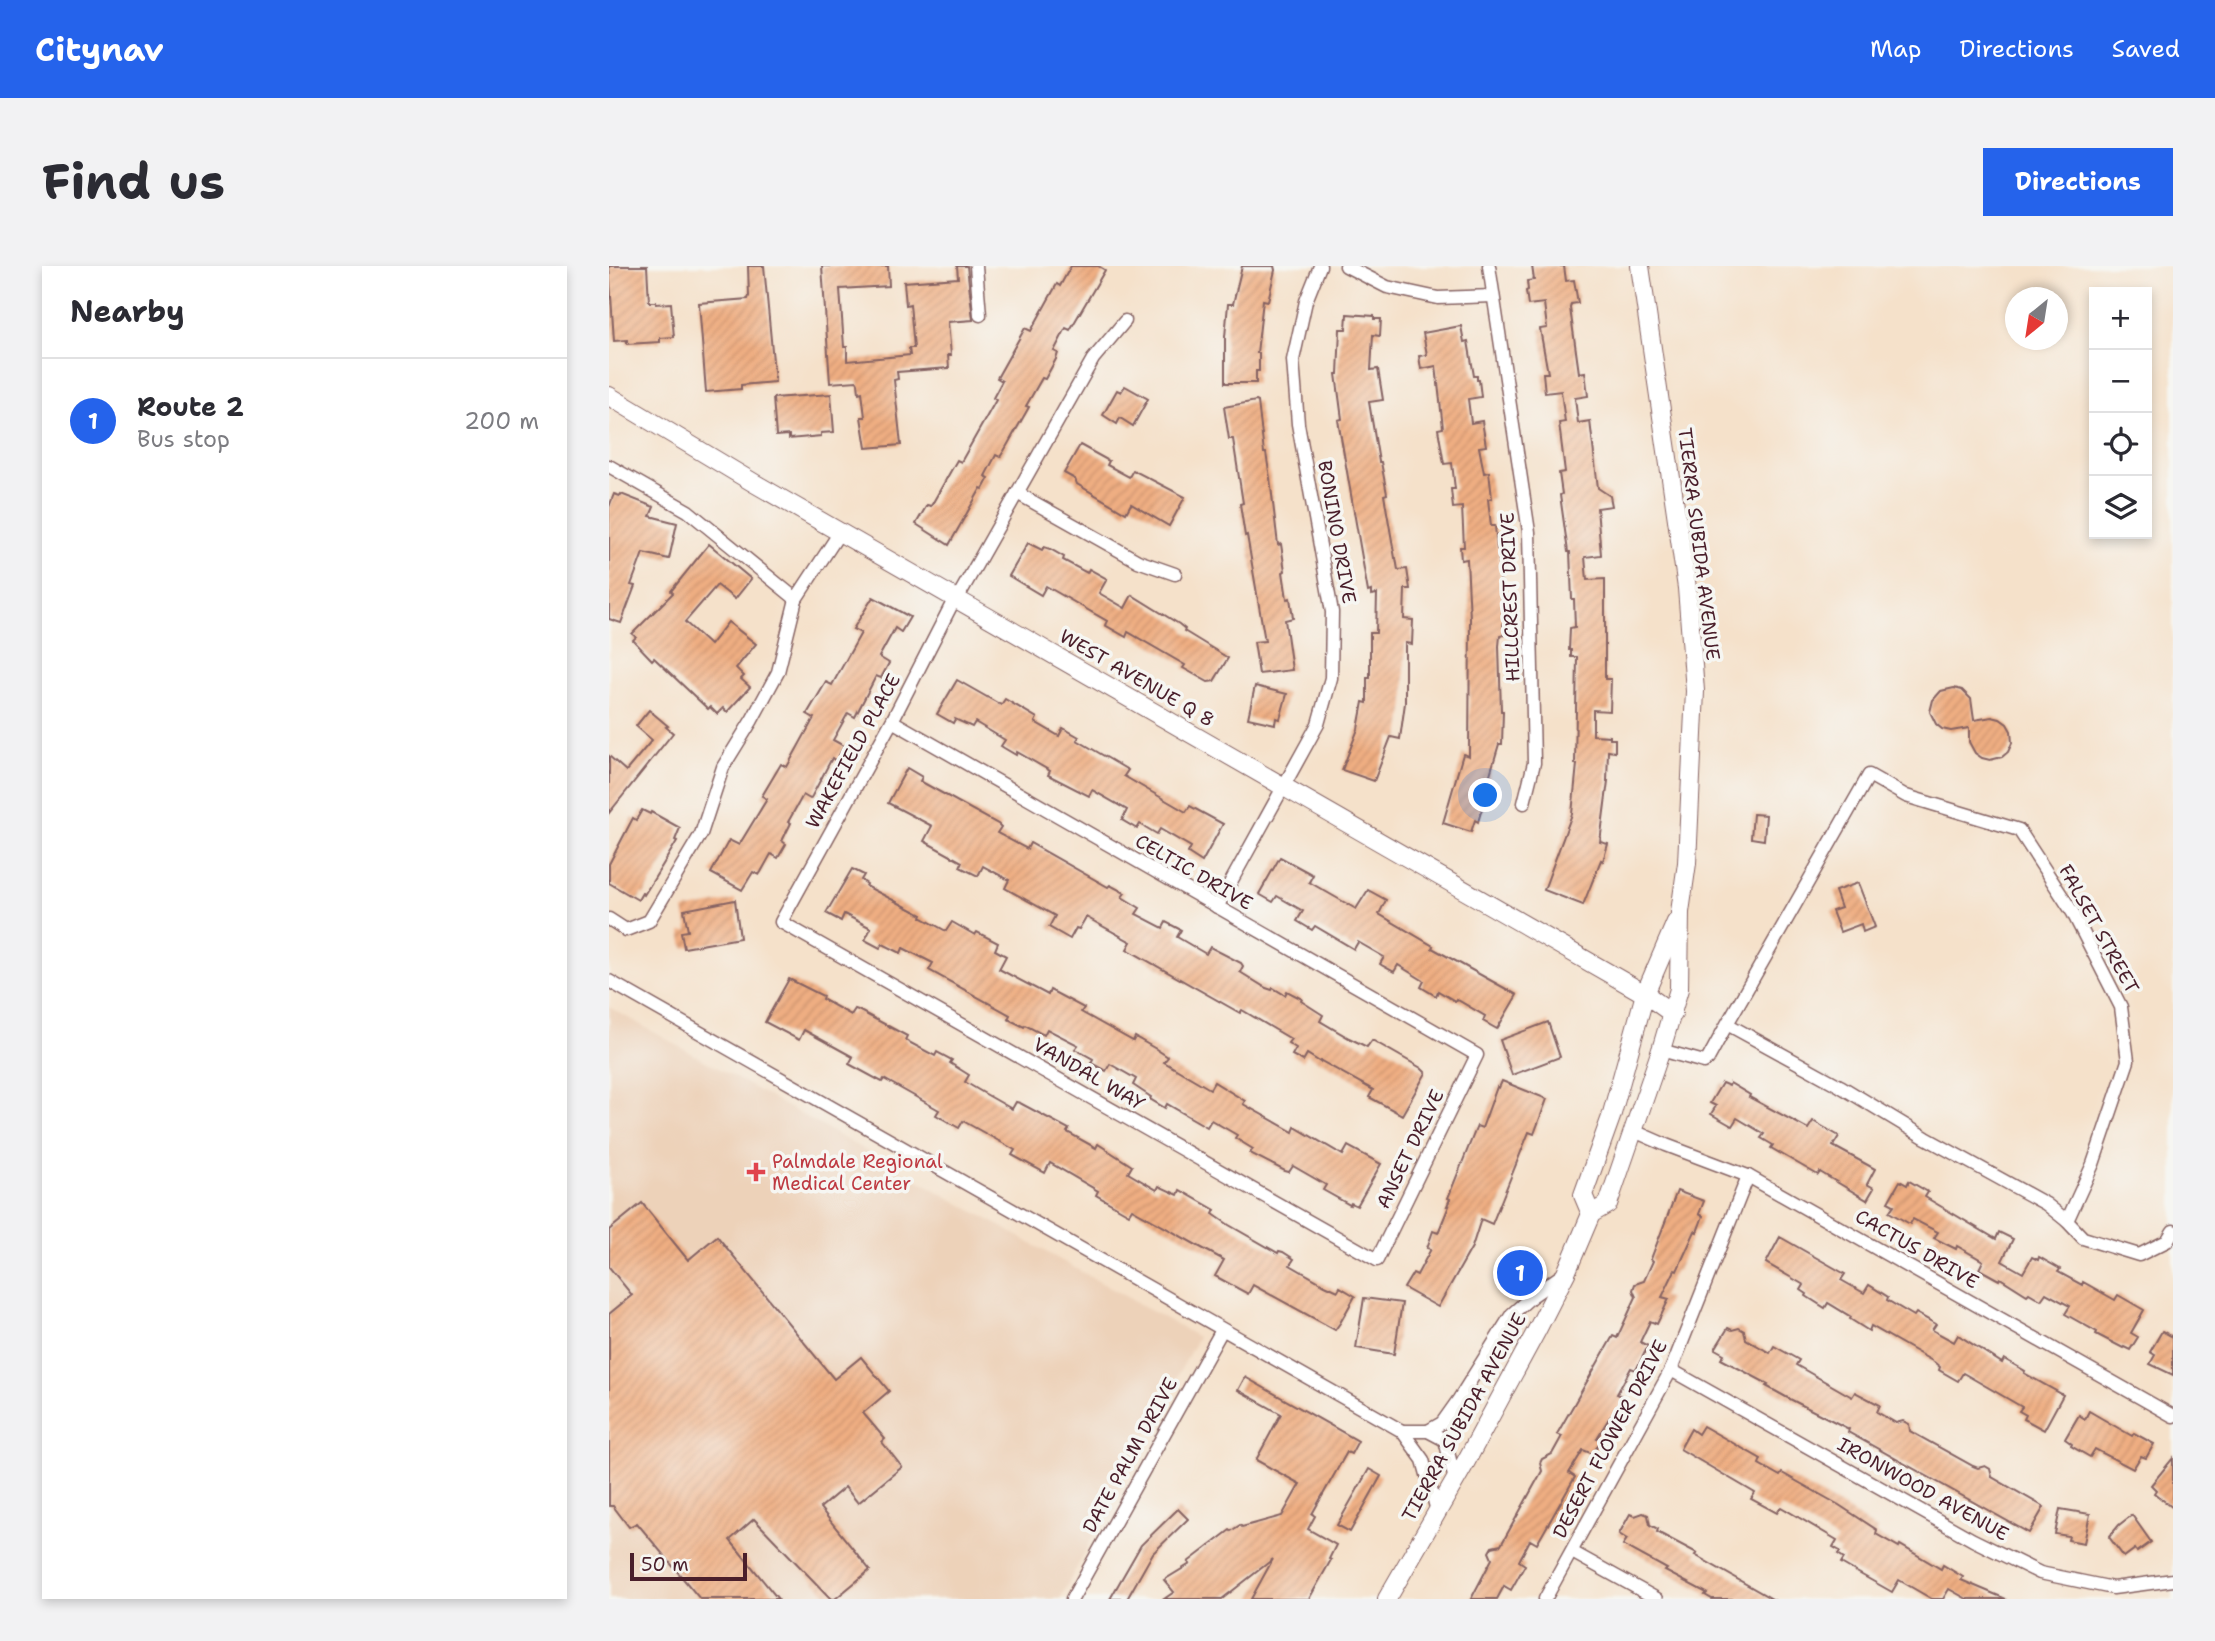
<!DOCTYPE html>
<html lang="en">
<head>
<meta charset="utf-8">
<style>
	body { margin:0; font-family:"Shantell Sans",sans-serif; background:#f2f2f3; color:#2b2b33 }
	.controls { position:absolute; right:21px; top:21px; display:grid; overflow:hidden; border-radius:0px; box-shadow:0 4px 10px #0003 }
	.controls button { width:63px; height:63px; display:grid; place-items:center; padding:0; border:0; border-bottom:2px solid #e1e1e2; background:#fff; color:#2b2b33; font:35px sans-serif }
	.compass { position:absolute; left:1396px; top:21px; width:63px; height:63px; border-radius:50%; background:#fff; box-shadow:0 4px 10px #0003; rotate:210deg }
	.scale { position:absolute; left:21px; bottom:18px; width:117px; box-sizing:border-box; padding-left:7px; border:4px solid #4a1f2b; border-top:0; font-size:19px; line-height:24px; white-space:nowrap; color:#4a1f2b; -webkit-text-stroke:5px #f6f6f2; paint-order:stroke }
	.you { position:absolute; left:877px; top:530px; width:24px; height:24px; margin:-18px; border:5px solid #fff; border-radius:50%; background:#1a73e8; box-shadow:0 0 0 10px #1a73e833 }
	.badge { display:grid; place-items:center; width:46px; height:46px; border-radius:50%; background:#2563eb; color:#fff; font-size:23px; font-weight:700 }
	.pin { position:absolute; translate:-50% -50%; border:4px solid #fff; box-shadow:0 2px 7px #0006 }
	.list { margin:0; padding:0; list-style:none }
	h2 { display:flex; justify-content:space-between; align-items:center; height:91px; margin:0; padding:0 28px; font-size:30px }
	h2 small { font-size:23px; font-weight:400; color:#7c7c81 }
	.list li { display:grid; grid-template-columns:46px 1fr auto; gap:21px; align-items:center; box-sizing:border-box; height:126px; padding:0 28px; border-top:2px solid #e1e1e2 }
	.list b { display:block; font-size:26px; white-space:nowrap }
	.list p { margin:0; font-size:23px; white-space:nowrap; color:#7c7c81 }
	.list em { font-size:23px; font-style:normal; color:#7c7c81 }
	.icon { flex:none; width:38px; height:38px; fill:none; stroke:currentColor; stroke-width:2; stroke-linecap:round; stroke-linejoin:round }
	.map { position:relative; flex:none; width:1564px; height:1333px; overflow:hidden; border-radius:0px }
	header { display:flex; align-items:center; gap:42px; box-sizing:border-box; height:98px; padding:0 35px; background:#2563eb; color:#fff }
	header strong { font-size:33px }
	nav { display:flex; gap:38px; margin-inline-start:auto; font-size:24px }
	.intro { display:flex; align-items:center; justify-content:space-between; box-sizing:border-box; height:168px; padding:0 42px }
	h1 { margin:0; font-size:49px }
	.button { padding:18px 32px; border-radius:0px; background:#2563eb; color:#fff; font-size:24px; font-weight:700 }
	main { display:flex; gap:42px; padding:0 42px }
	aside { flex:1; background:#fff; border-radius:0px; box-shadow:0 4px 10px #0003 }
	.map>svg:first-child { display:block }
	.built { fill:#edd2b9 }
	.building { fill:url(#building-hatch) }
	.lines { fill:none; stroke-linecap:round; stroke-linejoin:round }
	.street-casing { stroke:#866363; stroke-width:15 }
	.secondary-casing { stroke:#866363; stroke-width:20 }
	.street { stroke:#fff; stroke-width:12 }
	.secondary { stroke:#fff; stroke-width:18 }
	.health-dot { fill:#e0444e; stroke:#f6f6f2; stroke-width:2.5 }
	.labels { text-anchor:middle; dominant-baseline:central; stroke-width:7; stroke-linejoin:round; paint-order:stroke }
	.street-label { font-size:19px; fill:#4a1f2b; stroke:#f6f6f2 }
	.health-label { font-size:19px; fill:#be3a42; stroke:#f6f6f2; text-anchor:start }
</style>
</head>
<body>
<header>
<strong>Citynav</strong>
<nav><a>Map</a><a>Directions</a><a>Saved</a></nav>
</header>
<div class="intro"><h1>Find us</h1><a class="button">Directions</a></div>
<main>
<aside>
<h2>Nearby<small></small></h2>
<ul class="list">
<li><span class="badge">1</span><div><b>Route 2</b><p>Bus stop</p></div><em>200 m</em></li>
</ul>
</aside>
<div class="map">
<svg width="1564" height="1333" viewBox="0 0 1564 1333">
	<defs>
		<pattern id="building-hatch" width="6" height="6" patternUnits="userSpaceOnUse" patternTransform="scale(1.75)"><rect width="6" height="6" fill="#efae82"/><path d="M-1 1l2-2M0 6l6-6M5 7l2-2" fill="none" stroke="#ce9570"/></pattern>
	</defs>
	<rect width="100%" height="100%" fill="#f6f6f2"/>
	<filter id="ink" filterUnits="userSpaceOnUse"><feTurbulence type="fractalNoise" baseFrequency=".0143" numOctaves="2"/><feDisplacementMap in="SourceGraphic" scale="14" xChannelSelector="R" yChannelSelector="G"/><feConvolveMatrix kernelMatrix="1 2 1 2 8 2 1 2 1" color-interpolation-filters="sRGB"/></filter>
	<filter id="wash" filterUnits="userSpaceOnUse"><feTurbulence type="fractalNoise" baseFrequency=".00686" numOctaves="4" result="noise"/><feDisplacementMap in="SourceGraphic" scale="28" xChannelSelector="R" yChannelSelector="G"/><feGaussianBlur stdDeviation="1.57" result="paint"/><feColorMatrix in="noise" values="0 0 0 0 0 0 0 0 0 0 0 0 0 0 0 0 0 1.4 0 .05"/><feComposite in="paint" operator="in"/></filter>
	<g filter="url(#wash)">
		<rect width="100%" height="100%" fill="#f5e1ca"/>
		<path class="built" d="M0,741L589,1071L451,1333H0Z"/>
		<g id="blocks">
			<g class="building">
				<path d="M0,0H38L40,36H47V38L62,37L65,71L51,72V76L18,78V74L5,75Z"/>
				<path d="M139,0H155L166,116L132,119V123L97,126L90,37L139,33L140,30Z"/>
				<path d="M213,0H279L280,20L231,23L235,81H238V95L301,89L300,82H305L301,38L297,39L295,16L349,12L348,0H358L364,54L339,56L342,89H339L340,102L288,106L289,113L285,114L292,179L257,182L252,151H256L253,126L250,127L249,117L248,115L221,117Z"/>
				<path d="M462,0H489L496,4L461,64L457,62L445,85L449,87L447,93L436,113L433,112L417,140L420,141L395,185L391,191L387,189L376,210L380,212L374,223L372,222L340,279L307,258L318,239L322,240L348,194L352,196L387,134L384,132L393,115L388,112L416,62L422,65L448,18L451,20Z"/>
				<path d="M633,0H665L666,4L659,35L654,34L648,87H650V105H647V117H616V71L619,38H624Z"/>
				<path d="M923,0H955L957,15L965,14L969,37L962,38L961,42L970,107L976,106L979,130L966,132L969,157L981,155L989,222L1001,230L1003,240L988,242L992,289L976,291L978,314L996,313V413H1002L1001,445L984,444V469L1001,470V473H1006V486L999,485L998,515H999L991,576L999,578L994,595L992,594L974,639L935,624L963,548L968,498H966L968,391H962V384H960L961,362L966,361L965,333H963L961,286H959L951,229L953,228L950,207L956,206L950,157L956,156L952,125L936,127L934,107H939L931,63L938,62L935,37L919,39L917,25L919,24L918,15L925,14Z"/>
				<path d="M738,48L765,50V53H772L771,70L764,69L762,104L769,103L774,134L760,136L770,196H772L778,228L775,229L786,292H787L789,304L798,303L801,323H796L795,353L804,354L803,378L796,377V437L791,473L782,471L765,515L733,504L749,463L754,436L758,437V412H761V367H767L768,328L762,329V325L759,326L729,154L733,153L727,108H729L731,63H737Z"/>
				<path d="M852,60L855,76L859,75L865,110H868V114H870L872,131L859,133L862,157L873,155L877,180L870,181L875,207L880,206L883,232L879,233L882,260H886L888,282L889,281L895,369L891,370L890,380L892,445H894L893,478H890L872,539H874L869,556L866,554L862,566L834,557L854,488L860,490L861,352L858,293L852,294L851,281H855L853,241L844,242L842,223H846L843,197L835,198L829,163L834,162L827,100L812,103L810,90L818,89L814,67Z"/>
				<path d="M516,120L539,133L524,160L511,152L508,158L494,149L508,124L512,126Z"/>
				<path d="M222,128L225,166L212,167V170L180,173V169L167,170L164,132Z"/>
				<path d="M647,135L649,136L655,187H657L661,212L669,279L672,278L676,305L674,306L678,333L681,332L684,352L676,354L683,404L650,408L645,376L656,375L638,269L636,270L631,238L634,237L624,173H620L615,141Z"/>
				<path d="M471,179L500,195L498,199L520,211L524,204L576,231L560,260L522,238L517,247L468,218L466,213L455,207Z"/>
				<path d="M5,228L11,230L12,228L45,241L41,250L68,257L60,293L34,287L22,319L26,320L12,357L0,353V241Z"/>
				<path d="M419,277L433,284L435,281L441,283L455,291L454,294L478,307L480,303L498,313L490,327L516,342L523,329L570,358L576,363L575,365L619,392L605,415L599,416L574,402L576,399L519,366L517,371L496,359L498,355L437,320L432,329L400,310Z"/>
				<path d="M100,278L142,313L126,333L108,319L76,356L101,379L119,356L147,378L127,402L135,410L132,413L141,421L118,446L114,442L108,448L101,441L99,443L45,392L43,394L24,374L27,371L23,368L64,327L62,325Z"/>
				<path d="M264,331L301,351L292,366L286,362L270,391L280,397L272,412L267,410L246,451L239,447L224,474L235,480L227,495L223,492L203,530L201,533L194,529L179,556L182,557L173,575L177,578L169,592L162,588L152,606L150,609L144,606L133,624L102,607L120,574L130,579L158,533L153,530L172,498L178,501L205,452L198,448L217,416L223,419L252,367L244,363Z"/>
				<path d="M348,414L392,439L396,433L428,452L426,456L450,470L454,462L470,471L468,474L519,504L515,510L577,546L581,540L614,558L593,596L579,587L582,581L551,563L548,568L531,558L528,563L513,554L518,544L483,524L480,530L439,509L441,505L408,486L407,489L395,482L392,480L396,474L366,456L363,461L346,453L344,457L328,448Z"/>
				<path d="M646,420L678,428L671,453L667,452L666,458L639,452Z"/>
				<path d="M1345,422L1353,424L1362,433L1365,454L1383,451L1391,453L1398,458L1402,465L1403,477L1399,486L1393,491L1381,494L1373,492L1366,487L1360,476V462L1342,465L1333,463L1327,458L1321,446L1324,434L1332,425Z"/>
				<path d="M40,444L59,460L57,461L64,467L0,547V490L17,505L43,474L27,460Z"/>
				<path d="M298,502L313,511L311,515L389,558L392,561L388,567L418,583L421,577L499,621L501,619L516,627L513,631L531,642L527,648L554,662L557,656L572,664L568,671L597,688L601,681L632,697L634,700L631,706L657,722L663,724L664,722L676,729L678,725L693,733L692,735L714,749L711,755L740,772L758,781L763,774L812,802L817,807L793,849L760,831L764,824L712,795L711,796L698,788L694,795L683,789L687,782L679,777L682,773L633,744L631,747L518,683L522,676L477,651L470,663L467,662L461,673L440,661L446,650L396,622L400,614L374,600L369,610L351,601L353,596L315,575L323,560L279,537Z"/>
				<path d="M33,544L41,548L42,546L71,562L66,574L68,575L53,600L35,629L33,627L29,634L0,617V598L24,552L27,554Z"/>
				<path d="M1144,548L1157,549L1155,574L1142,572Z"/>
				<path d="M671,591L704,609L700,616L747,643L759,624L777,634L770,648L824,680L823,682L908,729L888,763L874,755L876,750L847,733L846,735L829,725L827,730L812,721L815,715L789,699L785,706L774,700L771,698L775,691L749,676L745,683L706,660L703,664L688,655L694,645L668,630L664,636L650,628Z"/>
				<path d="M243,603L255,609L252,614L258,618L257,620L313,649L312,651L337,665L343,656L366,669L368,666L389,677L386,684L397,690L390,703L439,729L441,724L475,742L472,746L524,775L526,771L547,783L559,791L555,796L601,823L605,816L636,835L634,838L684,866L686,861L734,889L739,880L772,898L748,940L742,937L741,939L714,924L717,919L684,900L680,906L676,905L641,887L644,883L626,872L628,869L602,854L598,861L558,838L556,842L541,833L542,831L524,819L527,813L501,798L497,805L482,797L484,793L466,783L469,779L438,763L435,769L416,759L415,761L399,753L401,749L320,704L324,697L294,682L292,687L274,678L271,682L256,674L262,662L235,648L232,655L217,647Z"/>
				<path d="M1249,617L1266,661L1254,666L1252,658L1231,666L1223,645L1232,642L1226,625Z"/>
				<path d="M126,634L131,672L75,682L72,666L79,665L75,644Z"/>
				<path d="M180,713L214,730L213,733L242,749L246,743L249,744L298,770L296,774L326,790L328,786L343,794L341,797L360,809L356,816L373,826L403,843L407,836L411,837L460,863L458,866L487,882L489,878L523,900L519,907L548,924L550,920L569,929L571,924L606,944L604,948L620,959L669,987L670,985L674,986L685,993L681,999L716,1019L729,1025L731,1021L746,1030L731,1057L726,1064L644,1019L639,1028L606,1010L615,994L591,981L523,943L520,948L487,929L489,925L441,897L436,907L403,889L406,884L354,855L350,862L327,849L330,844L275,813L273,816L240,798L244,791L195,764L190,774L156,756Z"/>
				<path d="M939,756L951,791L903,809L891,774Z"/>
				<path d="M893,815L938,833L925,868L920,866L883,958L872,953L863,981L829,1041L795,1022L804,1007L808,1009L822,983L818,982L824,965L829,967L840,940H838L841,933L839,932L868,860L873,862L888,821L890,822Z"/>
				<path d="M1113,817L1120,820L1121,817L1141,829L1140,831L1199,863L1204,855L1230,870L1224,880L1266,903L1258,918L1265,922L1258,934L1211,906L1209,909L1162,882L1164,879L1152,872L1155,868L1128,852L1123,860L1102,848L1107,840L1101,837Z"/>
				<path d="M1291,915L1298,919L1300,915L1319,926L1316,931L1387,973L1390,966L1404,973L1393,995L1414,1007L1423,991L1429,994L1430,991L1451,1003L1449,1006L1473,1019L1474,1016L1506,1034L1509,1029L1535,1044L1522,1067L1529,1071L1521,1084L1515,1081L1514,1082L1487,1068L1488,1066L1456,1048L1461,1040L1437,1027L1432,1034L1420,1027L1418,1029L1391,1012L1390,1014L1370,1003L1374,995L1348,980L1347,983L1325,972L1329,966L1304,953L1301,958L1280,946L1285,939L1279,936Z"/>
				<path d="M1068,925L1095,935L1090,948L1094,950L1088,966L1086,965L1068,1005L1066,1004L1053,1031L1060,1033L1048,1058L1041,1055L1031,1076L1039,1080L1027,1104L1022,1102L1008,1128L1015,1131L1005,1150L1002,1149L988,1172L992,1174L984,1188L974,1184L960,1207L966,1211L928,1278L921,1274L910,1295L916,1299L902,1324L895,1320L888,1333H862L883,1293L880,1286L883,1281L892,1279L933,1205L931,1197L933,1193L943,1188L953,1170L948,1168L1004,1070L1008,1072L1027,1031L1024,1024L1026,1018L1035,1015L1044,995L1042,993Z"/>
				<path d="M33,937L79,994L108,970L225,1113L252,1091L280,1125L254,1147L276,1173L273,1176L293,1201L249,1237L236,1221L211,1242L261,1304L226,1333H222L145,1253L121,1274L169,1333H91L28,1257L20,1261L4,1240H0V1048L23,1029L0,1001V964Z"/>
				<path d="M1171,971L1236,1008L1232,1014L1255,1027L1260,1019L1279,1031L1278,1034L1305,1050L1307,1047L1327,1058L1323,1064L1345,1076L1349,1069L1393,1097L1395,1093L1416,1105L1415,1107L1454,1129L1435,1164L1415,1153L1417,1149L1410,1145L1413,1141L1354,1107L1349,1115L1330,1104L1331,1101L1325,1096L1262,1060L1260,1065L1241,1053L1242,1051L1219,1037L1216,1042L1197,1030L1198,1028L1192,1024L1195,1019L1157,997Z"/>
				<path d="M755,1032L793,1037L785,1088L747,1082Z"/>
				<path d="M1119,1062L1123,1064L1130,1062L1135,1065L1137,1073L1161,1087L1165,1080L1190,1094L1187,1099L1243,1131L1246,1126L1271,1139L1268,1146L1287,1157L1294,1155L1300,1158L1301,1165L1364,1200L1369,1202L1376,1200L1381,1203L1383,1211L1435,1241L1420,1267L1239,1166L1240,1163L1177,1131L1157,1120L1159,1118L1112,1093L1115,1088L1106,1083Z"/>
				<path d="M1553,1065L1564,1071V1109L1541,1098L1546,1089L1541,1086Z"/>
				<path d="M636,1111L749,1175L742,1188L738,1186L703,1248L706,1250L699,1263L727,1279L720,1293L722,1294L700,1333H642L664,1293L613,1333H555L565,1326L555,1314L581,1298L579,1296L621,1264L622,1265L631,1259L633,1261L673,1250L691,1218L647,1194L672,1148L629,1124Z"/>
				<path d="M1480,1145L1523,1170L1525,1167L1545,1178L1537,1192L1532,1190L1524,1203L1486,1183L1481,1191L1462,1180L1463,1178L1456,1173L1470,1149L1476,1153Z"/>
				<path d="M1094,1160L1152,1193L1150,1198L1171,1210L1173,1207L1230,1239L1268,1264L1267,1268L1290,1281L1291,1279L1332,1303L1334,1299L1354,1311L1352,1314L1397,1333H1358L1340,1323L1334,1333H1323L1290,1314L1283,1326L1244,1304L1232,1297L1235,1292L1229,1288L1231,1285L1224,1281L1228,1274L1172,1241L1168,1247L1142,1233L1146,1227L1071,1183L1082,1163L1089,1168Z"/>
				<path d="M1564,1192V1242L1545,1227L1547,1224L1542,1219Z"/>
				<path d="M760,1203L772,1210L741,1266L728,1259Z"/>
				<path d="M569,1243L579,1253L544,1287L518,1333H501L532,1279Z"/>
				<path d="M1451,1243L1481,1248L1475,1277L1459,1274L1460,1270L1446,1268Z"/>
				<path d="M1034,1247L1039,1249L1041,1259L1049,1263L1048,1266L1088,1287L1086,1289L1163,1333H1103L1096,1329L1098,1327L1056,1305L1058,1303L1014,1279L1018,1273L1010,1268L1021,1248L1026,1250Z"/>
				<path d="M1523,1249L1542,1276L1528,1286L1526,1283L1515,1291L1500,1271L1510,1259Z"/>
			</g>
		</g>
	</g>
	<g filter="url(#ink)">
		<use href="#blocks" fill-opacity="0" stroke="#866363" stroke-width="2"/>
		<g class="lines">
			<g class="street-casing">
				<g id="street">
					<path d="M367,0L371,49"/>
					<path d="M737,0L778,21L829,32L884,30"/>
					<path d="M880,0L920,266L925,497L915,537"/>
					<path d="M0,200L79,245L187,333L169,406L143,454L114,501L92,568L40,655L17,664L0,653"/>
					<path d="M408,227L529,295L566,308"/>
					<path d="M187,333L231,266"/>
					<path d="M348,333L484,93L516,55"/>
					<path d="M283,455L868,789L768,994L172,656L283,455L346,332"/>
					<path d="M608,641L709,458L722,412L723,346L689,158L684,94L697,35L711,0"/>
					<path d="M0,715L793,1165L814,1194L828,1245"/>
					<path d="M1052,784L1095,796L1099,793L1118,758L1260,509L1297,530L1410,564L1464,647L1512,741L1519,795L1484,898L1458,955L1437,938L1317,872L1231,820L1118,758"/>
					<path d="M1025,865L1057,879L1139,910L1564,1150"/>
					<path d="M1458,955L1474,972L1530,989L1558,975L1564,965"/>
					<path d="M1062,1104L1364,1274L1431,1307L1504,1322L1564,1314"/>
					<path d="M793,1165H819L836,1174L846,1214"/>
					<path d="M819,1165L833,1157L850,1133L903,1048L923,1030L956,1007"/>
					<path d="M963,1286L1048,1333"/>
					<path d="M463,1333L613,1064"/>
					<path d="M936,1333L1062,1104L1139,910"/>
				</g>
			</g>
			<g class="secondary-casing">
				<g id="secondary">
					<path d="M0,130L145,217L1036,728L1064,748"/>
					<path d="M982,948L974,929L1002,851L1036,728L1067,656"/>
					<path d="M778,1333L854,1201L928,1064L957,1007L982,948L999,938L1052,784L1070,723L1071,646L1078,597L1086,425L1078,322L1031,0"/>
				</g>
			</g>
			<use href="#street" class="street"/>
			<use href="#secondary" class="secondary"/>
		</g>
	</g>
	<path class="health-dot" d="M143.5 895.5h7v7h7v7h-7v7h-7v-7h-7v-7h7z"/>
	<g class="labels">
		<g class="street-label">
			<text transform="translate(728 266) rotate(80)">BONINO DRIVE</text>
			<text transform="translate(1090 278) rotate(83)">TIERRA SUBIDA AVENUE</text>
			<text transform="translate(901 331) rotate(-92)">HILLCREST DRIVE</text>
			<text transform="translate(528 412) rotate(30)">WEST AVENUE Q 8</text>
			<text transform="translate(244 485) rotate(-61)">WAKEFIELD PLACE</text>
			<text transform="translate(585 606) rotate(30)">CELTIC DRIVE</text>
			<text transform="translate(1490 663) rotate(61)">FALSET STREET</text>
			<text transform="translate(480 808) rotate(30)">VANDAL WAY</text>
			<text transform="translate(801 883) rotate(-64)">ANSET DRIVE</text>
			<text transform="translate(1308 983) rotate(30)">CACTUS DRIVE</text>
			<text transform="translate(855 1151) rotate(-61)">TIERRA SUBIDA AVENUE</text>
			<text transform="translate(1001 1173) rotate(-62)">DESERT FLOWER DRIVE</text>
			<text transform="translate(521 1189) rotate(-61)">DATE PALM DRIVE</text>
			<text transform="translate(1314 1223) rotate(29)">IRONWOOD AVENUE</text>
		</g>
		<g class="health-label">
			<text x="163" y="895">Palmdale Regional<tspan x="163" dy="22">Medical Center</tspan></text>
		</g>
	</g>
</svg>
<div class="controls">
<button>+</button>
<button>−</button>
<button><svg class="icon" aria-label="locate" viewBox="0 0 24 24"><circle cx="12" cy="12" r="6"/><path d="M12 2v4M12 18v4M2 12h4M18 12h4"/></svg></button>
<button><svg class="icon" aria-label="layers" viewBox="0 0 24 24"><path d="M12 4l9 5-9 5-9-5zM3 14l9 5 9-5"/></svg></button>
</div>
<svg class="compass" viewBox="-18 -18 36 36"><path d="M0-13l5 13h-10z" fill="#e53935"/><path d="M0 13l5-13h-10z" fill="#7c7c81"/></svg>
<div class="scale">50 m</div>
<div class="you"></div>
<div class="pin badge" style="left:911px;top:1007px">1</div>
</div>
</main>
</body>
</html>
